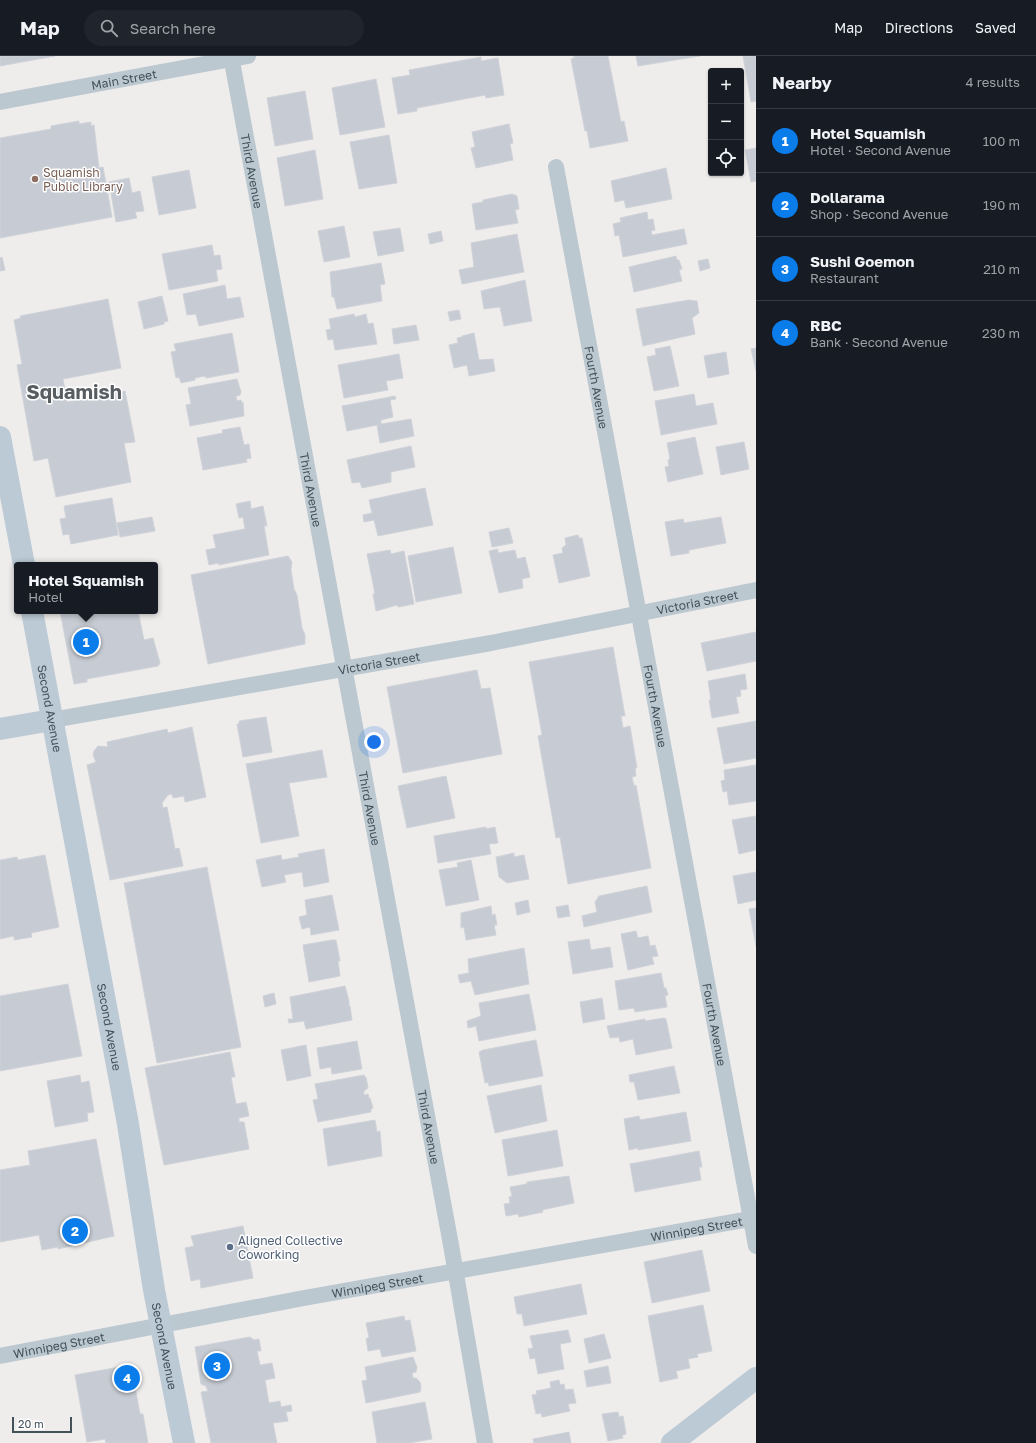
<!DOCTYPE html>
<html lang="en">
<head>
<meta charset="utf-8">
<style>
	body { margin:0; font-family:"Golos Text",sans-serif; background:#20242c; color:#f1f3f6 }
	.controls { position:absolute; right:12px; top:12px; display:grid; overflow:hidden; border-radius:4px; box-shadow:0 1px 3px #0004 }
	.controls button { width:36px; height:36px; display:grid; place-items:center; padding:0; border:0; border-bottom:1px solid #363941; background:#171b24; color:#f1f3f6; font:20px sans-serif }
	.scale { position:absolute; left:12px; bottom:10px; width:60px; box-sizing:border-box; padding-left:4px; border:2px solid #43515b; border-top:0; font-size:11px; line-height:14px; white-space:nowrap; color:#43515b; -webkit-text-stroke:3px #fff; paint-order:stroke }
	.you { position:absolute; left:374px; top:686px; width:14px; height:14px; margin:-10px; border:3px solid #fff; border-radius:50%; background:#1a73e8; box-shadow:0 0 0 6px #1a73e833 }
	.badge { display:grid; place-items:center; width:26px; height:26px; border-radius:50%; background:#0a7deb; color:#fff; font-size:13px; font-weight:700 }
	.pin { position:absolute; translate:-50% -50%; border:2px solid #fff; box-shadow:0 1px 4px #0006 }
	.popup { position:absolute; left:14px; top:506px; width:144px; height:52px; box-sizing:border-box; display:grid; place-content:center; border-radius:4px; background:#171b24; filter:drop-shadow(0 1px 3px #0005); font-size:13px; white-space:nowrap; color:#9ea1a6 }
	.popup b { font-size:15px; color:#f1f3f6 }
	.popup::after { content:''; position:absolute; left:50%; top:100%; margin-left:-8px; border:8px solid transparent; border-top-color:#171b24 }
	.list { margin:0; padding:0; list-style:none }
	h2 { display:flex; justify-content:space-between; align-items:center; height:52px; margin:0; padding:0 16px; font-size:17px }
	h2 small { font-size:13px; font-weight:400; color:#9ea1a6 }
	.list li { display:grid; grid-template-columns:26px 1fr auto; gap:12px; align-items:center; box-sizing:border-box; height:64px; padding:0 16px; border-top:1px solid #363941 }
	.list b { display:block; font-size:15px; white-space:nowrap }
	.list p { margin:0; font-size:13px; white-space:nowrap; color:#9ea1a6 }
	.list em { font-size:13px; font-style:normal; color:#9ea1a6 }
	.icon { flex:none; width:22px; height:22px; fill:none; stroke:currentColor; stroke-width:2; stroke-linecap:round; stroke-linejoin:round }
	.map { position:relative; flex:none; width:756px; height:1387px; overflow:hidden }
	header { display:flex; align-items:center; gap:24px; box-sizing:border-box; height:56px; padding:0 20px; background:#171b24; border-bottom:1px solid #363941 }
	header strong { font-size:19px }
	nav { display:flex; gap:22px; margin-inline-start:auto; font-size:14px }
	.search { width:280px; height:36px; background:#20242c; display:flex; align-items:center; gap:10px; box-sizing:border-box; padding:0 14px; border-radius:22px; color:#9ea1a6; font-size:15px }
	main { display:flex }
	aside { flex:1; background:#171b24 }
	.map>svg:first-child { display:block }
	.building { fill:#c7cbd3; stroke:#cfd3d9 }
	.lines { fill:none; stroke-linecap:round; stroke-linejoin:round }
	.street { stroke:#bbc8d0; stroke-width:16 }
	.secondary { stroke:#bbcad5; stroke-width:22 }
	.education-dot { fill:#8d6e63; stroke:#fff; stroke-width:1.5 }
	.service-dot { fill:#5c6f8a; stroke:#fff; stroke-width:1.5 }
	.labels { text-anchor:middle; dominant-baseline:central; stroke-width:3; stroke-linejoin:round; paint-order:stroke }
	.street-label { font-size:12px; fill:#43515b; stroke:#fff }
	.education-label { font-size:12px; fill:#785e54; stroke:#fff; text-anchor:start }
	.service-label { font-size:12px; fill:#4e5e75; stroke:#fff; text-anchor:start }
	.town-label { font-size:20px; font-weight:bold; fill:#585d62; stroke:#fff }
</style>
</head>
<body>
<header>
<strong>Map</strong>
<div class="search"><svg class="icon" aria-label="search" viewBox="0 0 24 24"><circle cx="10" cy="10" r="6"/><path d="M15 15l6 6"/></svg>Search here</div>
<nav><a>Map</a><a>Directions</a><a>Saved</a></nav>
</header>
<main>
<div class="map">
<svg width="756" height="1387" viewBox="0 0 756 1387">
	<rect width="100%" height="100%" fill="#efecec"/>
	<g class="building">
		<path d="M0,0H55L0,10Z"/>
		<path d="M574,0H608L621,66L624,65L628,85L590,92L587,75H585L571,3L574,2Z"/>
		<path d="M636,0H700L638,10Z"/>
		<path d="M743,0H756V45L751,46Z"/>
		<path d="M481,1V5L498,2L504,39L486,42L485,39L417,52V55L398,58L392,22L410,19L409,14Z"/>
		<path d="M376,23L385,71L340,79L332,32Z"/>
		<path d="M305,35L313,83L275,90L267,42Z"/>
		<path d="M79,65V68L91,66V70L94,69L99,112L103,111L112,161L0,182V82L51,73V70Z"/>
		<path d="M509,68L513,87L510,88L513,104L476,112L471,92L475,91L472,76Z"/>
		<path d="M389,79L397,127L359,133L350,86Z"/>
		<path d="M756,92V125L751,126L745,94Z"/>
		<path d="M315,94L323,143L285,150L277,102Z"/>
		<path d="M666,112L672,143L626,152L624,144L615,146L611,125Z"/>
		<path d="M189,114L196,152L159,159L152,121Z"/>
		<path d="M129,122L132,137L140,135L144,155L135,156L137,162L116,166L109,126Z"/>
		<path d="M512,138L517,140L519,153L515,154L518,167L476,174L472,148L483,146V144Z"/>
		<path d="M647,156L648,164L653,163L655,174L651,175L652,179L684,173L687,188L623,201L619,179L615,180L613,168L621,166L620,162Z"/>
		<path d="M344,170L350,201L324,206L318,175Z"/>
		<path d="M400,172L404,195L378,200L373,176Z"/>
		<path d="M441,175L443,185L430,188L428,178Z"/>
		<path d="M517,178L524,216L462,228L459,214L474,211L471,187Z"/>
		<path d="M212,189L214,200L220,199L222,213L216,214L218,225L169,234L162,198Z"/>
		<path d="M676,200L677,204H679L682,213L679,214L682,225L634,236L629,211Z"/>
		<path d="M2,201L5,214L0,215V202Z"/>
		<path d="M708,203L710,212L700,215L698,205Z"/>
		<path d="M381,207L385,228L380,229L382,245L337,253L334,241H332L330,216Z"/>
		<path d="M525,224L532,265L504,270L500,251L484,253L481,235Z"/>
		<path d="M225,229L227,243L240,241L244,261L199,270L196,258L187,259L183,238Z"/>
		<path d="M162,240L168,265L164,266V268L144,273L138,246Z"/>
		<path d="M108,243L121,312L63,323L67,346L125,335L135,386L124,387L131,426L56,441L48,402L34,405L17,309L22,308L14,264L21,262L20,260Z"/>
		<path d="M689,244L697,245L699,257L692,262L695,278L643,290L636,253Z"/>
		<path d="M459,254L461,263L450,265L448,256Z"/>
		<path d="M354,258L355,261L366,258L368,268L373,267L377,288L335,294L333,283L328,284L326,274L331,273L329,263Z"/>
		<path d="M416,269L419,284L394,288L392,273Z"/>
		<path d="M232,277L239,316L206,322L205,320L195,322V324L181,327L179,321L176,322L171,296L176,295L174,288Z"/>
		<path d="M474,277L479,304L493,303L495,315L469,320L467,309L454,312L449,289L458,287L457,282L462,281V280Z"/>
		<path d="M670,290L679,330L654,335L647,301L656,299L655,293Z"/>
		<path d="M756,292V315L751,293Z"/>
		<path d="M726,296L729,318L708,322L704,300Z"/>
		<path d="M399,298L403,322L386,325L388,334L344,342L338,309Z"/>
		<path d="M237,323L241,336L240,339L236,340L237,345L241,344L242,347L243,346L244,360L190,370L186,349L191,348L188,332Z"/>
		<path d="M694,338L696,350L713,347L717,368L661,379L655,345Z"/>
		<path d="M395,340L396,343L390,344L393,361L381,364V368L411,363L414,380L380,387L377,369L347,375L342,350Z"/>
		<path d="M240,371L244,389L249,388L251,402L246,403L247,406L203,414L197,382L223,377L222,374Z"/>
		<path d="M695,381L703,418L668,426L665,411L669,410L668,404L670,403L667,387Z"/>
		<path d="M744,386L749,413L721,419L716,391Z"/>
		<path d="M411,390L415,411L391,416V426L362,432L360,426L352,427L347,404Z"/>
		<path d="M425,432L433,469L378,480L374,464L364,466L363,459L372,457L369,444Z"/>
		<path d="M112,442L118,479L71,488L69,478L63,479L60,463L66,462L64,450Z"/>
		<path d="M250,445L251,453L263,450L267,470H264L269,499L219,509V507L209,509L206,494L216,492L213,479L245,473L243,461L239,462L236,448Z"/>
		<path d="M152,461L155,475L120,481L117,467Z"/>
		<path d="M721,461L726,487L689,494V497L671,500L665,466L683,463L684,467Z"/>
		<path d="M509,472L513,487L492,491L489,476Z"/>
		<path d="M578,479L579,482H582L590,520L559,527L553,499L563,497L562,492L566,489L565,482Z"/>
		<path d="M453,491L462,537L416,546L408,500Z"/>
		<path d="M498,493V497L515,494L517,503L525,501L530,521L522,523L523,532L499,537L489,495Z"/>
		<path d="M390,494L391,498L404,495L414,548L398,551L397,549L376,555L373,538H375L367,498Z"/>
		<path d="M288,500L292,506L291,514L294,533L297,539L302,572L305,579V588L208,608L191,519Z"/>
		<path d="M60,555H138L144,584L153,582L160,607L158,610L87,623V626L74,628Z"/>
		<path d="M756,576V605L707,615L701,587Z"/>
		<path d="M613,591L625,660H621L623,672L630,670L637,712H635L636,720L632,721L634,730L636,729L651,812L568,828L560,781L556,782L538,680L542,679L529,606Z"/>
		<path d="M477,614L481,633L490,632L502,698L403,717L387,631Z"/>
		<path d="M745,618L747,633L740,634L741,640L736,641L739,657L712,662L709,644H711L708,625Z"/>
		<path d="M266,661L272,696L243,701L237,668H239V665Z"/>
		<path d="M756,665V702L724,708L717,672Z"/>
		<path d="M192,671L206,741L185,746L184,740L173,742L172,738L168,739L162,747L163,752L167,751L175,793L179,792L183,810L110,824L87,709L96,706L93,699L94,695L98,690L108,691L107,686L167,673L168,677Z"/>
		<path d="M322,694L327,721L289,727L299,780L261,787L246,708Z"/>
		<path d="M756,709V745L729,749L727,735L723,736L721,725L725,724L724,714Z"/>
		<path d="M446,720L455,762L407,772L398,730Z"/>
		<path d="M756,760V794L739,798L732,764Z"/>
		<path d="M486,771V773L495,771L498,787L489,788L491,798L438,807L434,780Z"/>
		<path d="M324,793L329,826L304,831L302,816L295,817L284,819L286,826L262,831L256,804L281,799L282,804L299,801L298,798Z"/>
		<path d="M514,797V801L524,799L529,823L507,827L499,821L496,801Z"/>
		<path d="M45,799L59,871L31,877L32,881L14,884V880L0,883V804L17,801L18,804Z"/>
		<path d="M471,804L479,844L446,850L439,814L458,811L457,807Z"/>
		<path d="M207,811L241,991L157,1007L124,827Z"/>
		<path d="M756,816V844L738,848L733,820Z"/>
		<path d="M647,830L652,856L584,871L582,860L597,856L595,846L599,840Z"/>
		<path d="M332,839L339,874L311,879L310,871L302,873L299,861L307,859L305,844Z"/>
		<path d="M528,844L530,856L517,859L515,847Z"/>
		<path d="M568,849L570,860L558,862L556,851Z"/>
		<path d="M491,850L492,859L495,858L497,869H494L496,879L466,884L464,871L461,872V857Z"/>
		<path d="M756,852V890L749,853Z"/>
		<path d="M636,875L638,882L648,880L650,890L655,889L658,900L652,901L654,908L628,914L621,878Z"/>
		<path d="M589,883L591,894L610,891L613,911L573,918L568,886Z"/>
		<path d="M332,884H336L340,905H338L340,920L309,926L303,889Z"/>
		<path d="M524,892L529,928L475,939L471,925L460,927L458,919L469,917L468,903Z"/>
		<path d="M661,917L664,932H666L668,939L665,940L667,951L635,956L634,952L619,954L615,925Z"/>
		<path d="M68,928L82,1000L0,1015V940Z"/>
		<path d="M345,930L349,945V950H350L352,964L306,973L304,965L289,967L288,963H293L290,941Z"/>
		<path d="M274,937L276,948L265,951L263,940Z"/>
		<path d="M529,938L536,974L479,985L476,970L468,972L467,965L481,960L479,947Z"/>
		<path d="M602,942L605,963L583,967L580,946Z"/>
		<path d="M664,962L666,963L672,992L636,999L633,983L620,986L619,981L610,982L607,970L645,963V965Z"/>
		<path d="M536,984L543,1020L489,1030L488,1026L485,1027L479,996L483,994Z"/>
		<path d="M357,985L362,1013L332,1018L331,1011L320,1013L317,992Z"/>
		<path d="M306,989L311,1020L287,1025L281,994Z"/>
		<path d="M230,996L235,1021H231L236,1048L246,1046L249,1060L239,1062V1066H244L249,1093L164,1109L145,1012Z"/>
		<path d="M674,1010L680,1037L638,1044L634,1026H630L629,1019Z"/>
		<path d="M80,1019L81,1027L89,1025L94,1056L87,1057L88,1065L55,1071L47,1025Z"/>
		<path d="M364,1019L365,1021H366L368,1032L364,1035V1039L368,1038L369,1042H370L373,1052L371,1053V1056L318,1066L313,1044L318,1043L315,1028Z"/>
		<path d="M541,1029L547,1065L495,1077L487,1040Z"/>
		<path d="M686,1056L691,1085L638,1094V1092L629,1094L624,1063L639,1060L640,1064Z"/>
		<path d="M375,1064L377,1076L380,1075L382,1100L328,1110L323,1073Z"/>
		<path d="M557,1074L563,1110L508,1120L502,1084Z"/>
		<path d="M96,1083L114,1180L58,1193V1191L42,1194L39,1179L0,1186V1114L30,1109L28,1095Z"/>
		<path d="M699,1095L702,1111H699L701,1124L635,1136L630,1108Z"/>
		<path d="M569,1120L574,1147L542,1154L543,1156L519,1161L518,1158L506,1160L504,1148L510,1147L509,1141L512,1140L510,1131L527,1128V1126Z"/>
		<path d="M243,1170L253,1222L201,1232L200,1223L191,1225L185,1192L194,1190L191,1180Z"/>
		<path d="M702,1194L710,1235L652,1247L644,1206Z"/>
		<path d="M581,1228L587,1258L524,1270L522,1258H517L514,1241Z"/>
		<path d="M703,1249L712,1295L697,1298L698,1301L688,1303L690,1312L676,1315L678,1322L660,1326L648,1260Z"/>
		<path d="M404,1260L405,1265L410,1264L416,1295L382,1301L380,1293L368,1295L366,1283L369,1281L366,1267Z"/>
		<path d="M568,1274L571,1286L560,1288L564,1313L538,1318L535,1302L530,1303L528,1293L533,1292L530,1280Z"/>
		<path d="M604,1278L611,1302L589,1307L584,1283Z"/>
		<path d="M250,1281L254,1284L259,1283L261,1295H257L260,1309L272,1307L275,1322L265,1324L269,1347L280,1345L281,1351L291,1349L292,1355L286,1356L288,1365L273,1367L277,1387H211L201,1336L208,1335L206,1330L201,1328L195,1291Z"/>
		<path d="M413,1301L417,1311L416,1316L412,1317L413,1322H416L420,1326L421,1331L420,1336L366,1347L362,1325L367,1324L365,1311Z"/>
		<path d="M131,1309L140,1358H143L148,1387H106L105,1383L87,1386L75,1319Z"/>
		<path d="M608,1310L611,1327L587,1331L584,1315Z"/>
		<path d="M559,1324L560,1329L564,1328L565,1334L573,1333L576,1347L568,1348L570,1355L542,1361L541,1357L536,1358L532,1339L537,1338L536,1335L551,1332L550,1326Z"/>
		<path d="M425,1346L432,1383L409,1387H377L372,1356Z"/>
		<path d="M618,1356L619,1361L623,1360L626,1378L622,1379L623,1382L608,1385L602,1358Z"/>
		<path d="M569,1376L571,1387H534L533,1383Z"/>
	</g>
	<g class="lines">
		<g class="street">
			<path id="s1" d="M231,0L451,1189L485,1387"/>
			<path id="s2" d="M0,46L248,0"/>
			<path id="s3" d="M556,111L756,1190"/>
			<path id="s4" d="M52,664L491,587L756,534"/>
			<path id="s5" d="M0,1300L304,1242L756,1162"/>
		</g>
		<g class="secondary">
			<path d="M0,381L24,509"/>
			<path id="s6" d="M32,555L128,1068L154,1234L184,1387"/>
			<path d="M0,673L52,664"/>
			<path d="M672,1387L756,1322"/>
		</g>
	</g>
	<circle class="education-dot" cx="35" cy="123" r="4"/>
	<circle class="service-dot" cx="230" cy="1191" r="4"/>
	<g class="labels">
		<g class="street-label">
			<text stroke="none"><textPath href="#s2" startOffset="126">Main Street</textPath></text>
			<text stroke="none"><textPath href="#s1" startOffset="117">Third Avenue</textPath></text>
			<text stroke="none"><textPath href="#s3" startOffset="224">Fourth Avenue</textPath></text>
			<text stroke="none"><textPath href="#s1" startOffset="441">Third Avenue</textPath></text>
			<text stroke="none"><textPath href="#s4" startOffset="656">Victoria Street</textPath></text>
			<text stroke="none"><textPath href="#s4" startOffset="332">Victoria Street</textPath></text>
			<text stroke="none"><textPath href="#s3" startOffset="548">Fourth Avenue</textPath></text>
			<text stroke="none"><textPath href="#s6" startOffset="99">Second Avenue</textPath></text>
			<text stroke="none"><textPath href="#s1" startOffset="765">Third Avenue</textPath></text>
			<text stroke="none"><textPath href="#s3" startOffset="872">Fourth Avenue</textPath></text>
			<text stroke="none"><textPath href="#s6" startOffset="423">Second Avenue</textPath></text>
			<text stroke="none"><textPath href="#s1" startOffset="1089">Third Avenue</textPath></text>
			<text stroke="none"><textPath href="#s5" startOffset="708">Winnipeg Street</textPath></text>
			<text stroke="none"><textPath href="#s5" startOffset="384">Winnipeg Street</textPath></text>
			<text stroke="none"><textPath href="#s5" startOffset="60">Winnipeg Street</textPath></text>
			<text stroke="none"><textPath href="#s6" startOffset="747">Second Avenue</textPath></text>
		</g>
		<g class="education-label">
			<text x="43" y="116">Squamish<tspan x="43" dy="14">Public Library</tspan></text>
		</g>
		<g class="service-label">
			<text x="238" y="1184">Aligned Collective<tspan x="238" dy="14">Coworking</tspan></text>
		</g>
		<g class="town-label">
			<text x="74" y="335">Squamish</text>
		</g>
	</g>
</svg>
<div class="controls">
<button>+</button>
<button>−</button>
<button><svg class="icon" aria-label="locate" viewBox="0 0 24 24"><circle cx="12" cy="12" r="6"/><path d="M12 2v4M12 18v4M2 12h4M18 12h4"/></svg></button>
</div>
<div class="scale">20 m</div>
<div class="you"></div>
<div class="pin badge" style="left:86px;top:586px">1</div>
<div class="popup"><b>Hotel Squamish</b>Hotel</div>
<div class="pin badge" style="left:75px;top:1175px">2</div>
<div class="pin badge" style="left:217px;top:1310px">3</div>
<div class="pin badge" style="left:127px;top:1322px">4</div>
</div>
<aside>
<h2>Nearby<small>4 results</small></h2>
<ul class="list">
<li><span class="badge">1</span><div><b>Hotel Squamish</b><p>Hotel · Second Avenue</p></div><em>100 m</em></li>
<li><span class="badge">2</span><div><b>Dollarama</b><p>Shop · Second Avenue</p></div><em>190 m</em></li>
<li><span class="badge">3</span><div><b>Sushi Goemon</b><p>Restaurant</p></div><em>210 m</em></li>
<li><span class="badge">4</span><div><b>RBC</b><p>Bank · Second Avenue</p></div><em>230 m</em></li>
</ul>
</aside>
</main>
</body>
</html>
